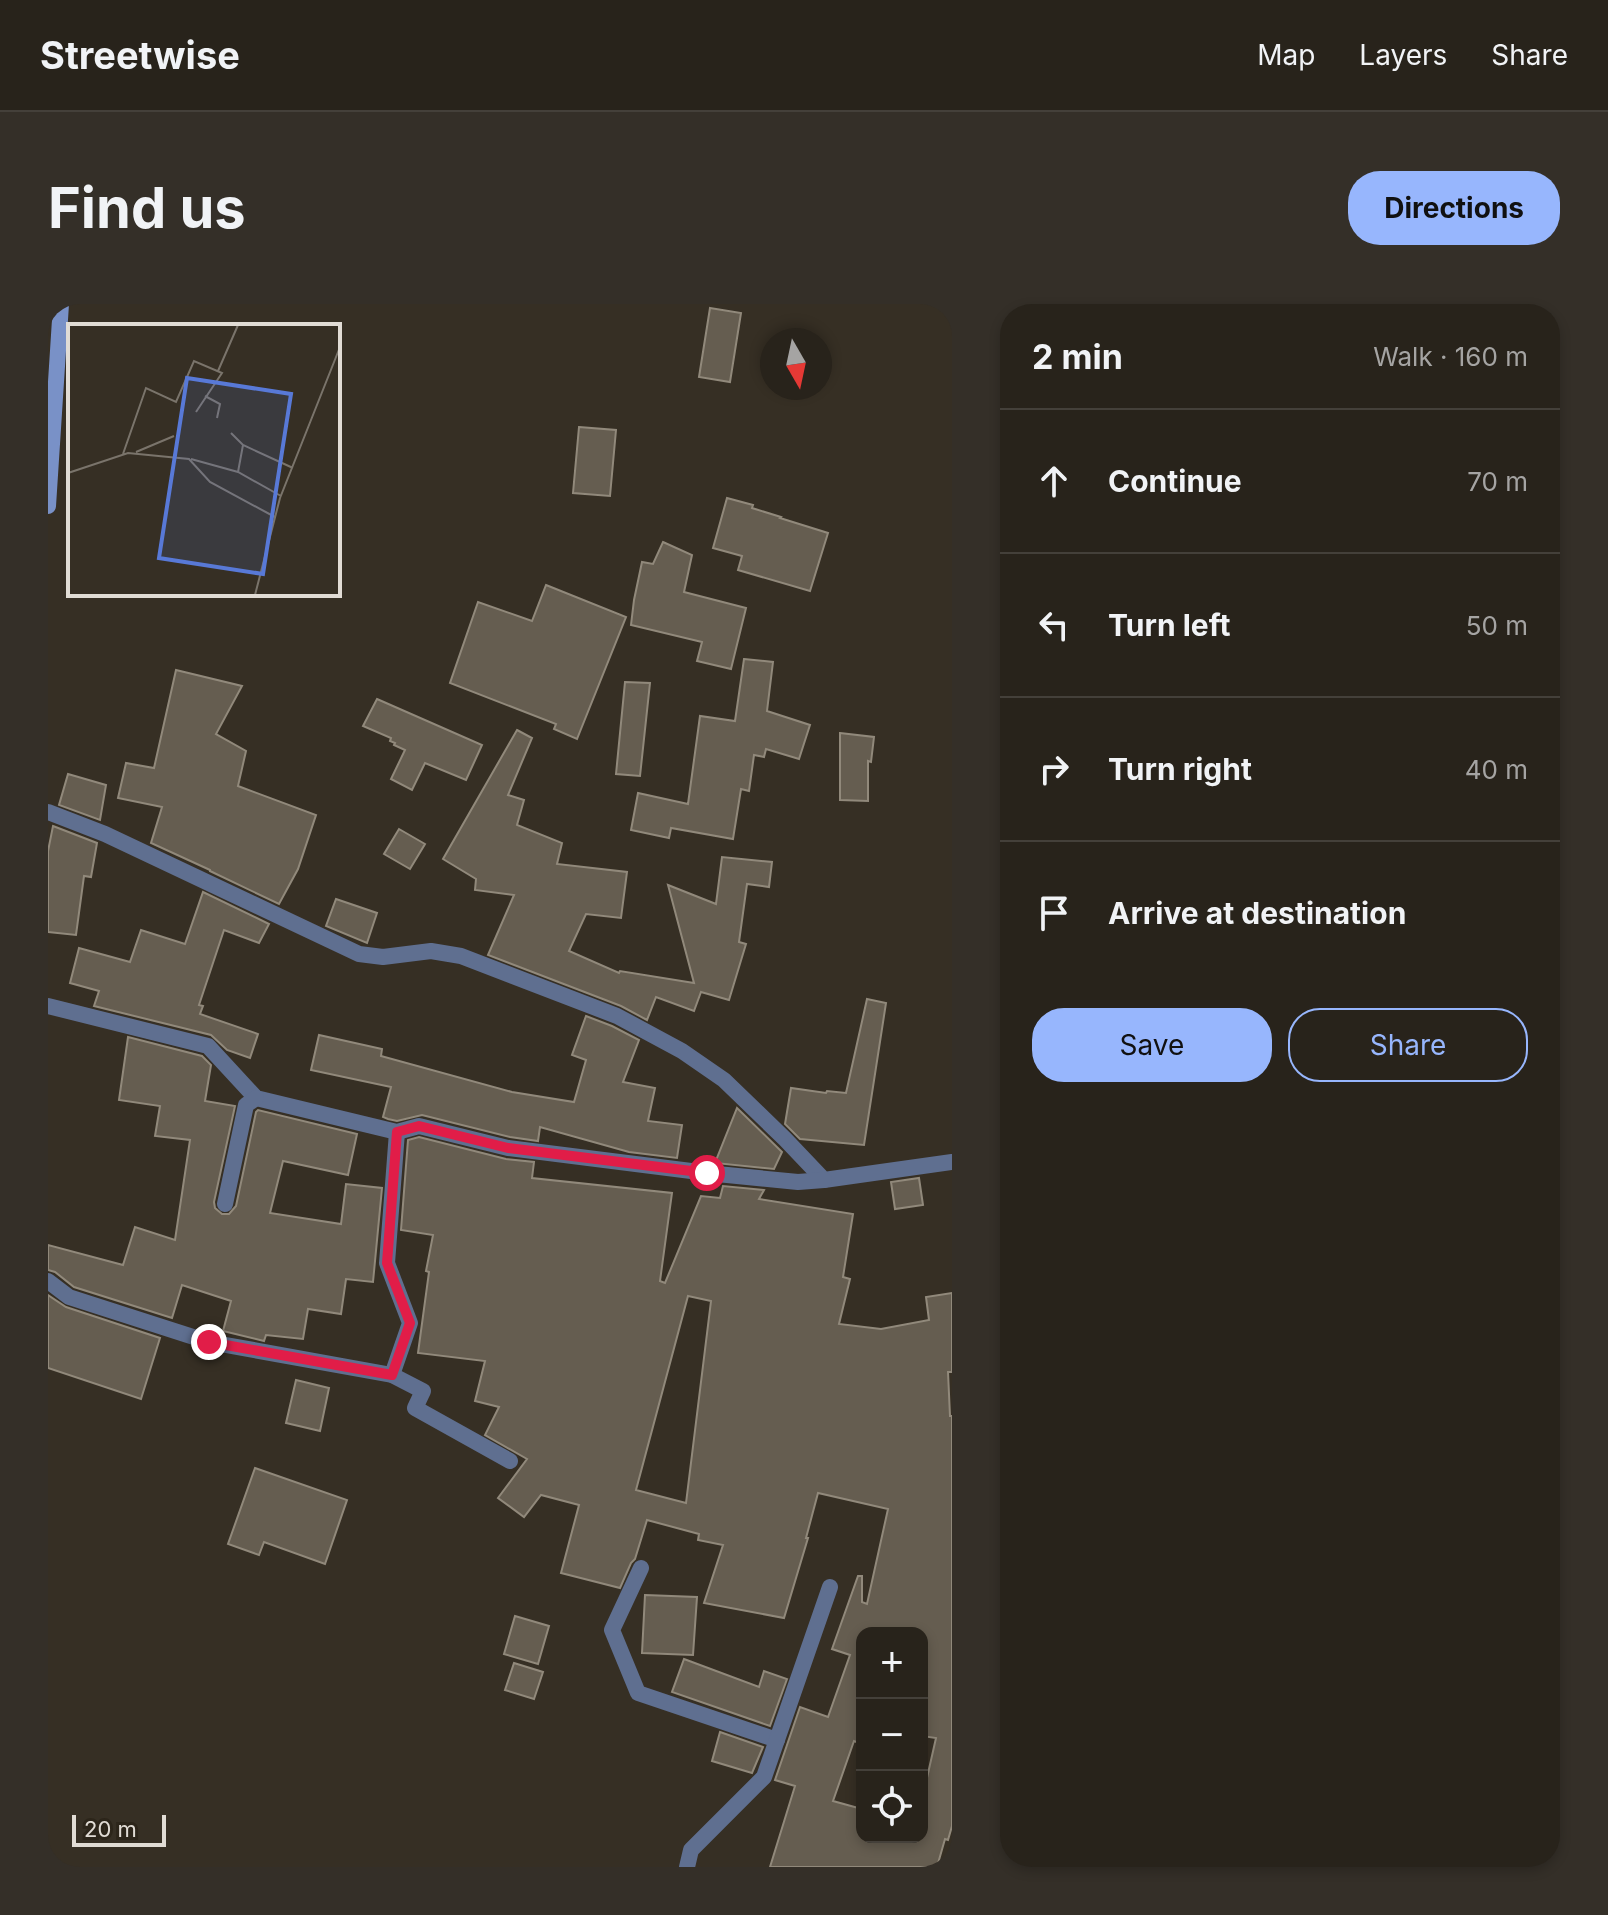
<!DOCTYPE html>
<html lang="en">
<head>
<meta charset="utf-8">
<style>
	body { margin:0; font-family:Inter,sans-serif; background:#342f28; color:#f1f3f6 }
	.controls { position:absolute; right:24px; bottom:24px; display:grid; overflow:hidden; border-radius:16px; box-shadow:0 4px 12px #0003 }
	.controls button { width:72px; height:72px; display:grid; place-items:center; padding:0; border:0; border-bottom:2px solid #44403a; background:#28231b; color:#f1f3f6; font:40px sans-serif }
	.compass { position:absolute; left:712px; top:24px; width:72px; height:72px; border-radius:50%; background:#28231b; box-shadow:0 4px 12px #0003; rotate:171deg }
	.scale { position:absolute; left:24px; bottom:20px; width:94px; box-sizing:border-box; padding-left:8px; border:4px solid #e1dcd5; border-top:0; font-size:22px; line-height:28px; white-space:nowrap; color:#e1dcd5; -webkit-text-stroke:6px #2c251a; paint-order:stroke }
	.stop { position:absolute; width:24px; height:24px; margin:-18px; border:6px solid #e11d48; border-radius:50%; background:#fff }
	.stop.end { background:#e11d48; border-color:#fff; box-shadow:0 2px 8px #0008 }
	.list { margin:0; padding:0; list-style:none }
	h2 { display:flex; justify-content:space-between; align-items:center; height:104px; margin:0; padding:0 32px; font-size:34px }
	h2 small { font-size:26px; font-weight:400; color:#a5a4a3 }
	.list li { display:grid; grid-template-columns:52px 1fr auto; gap:24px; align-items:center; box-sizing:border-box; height:144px; padding:0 32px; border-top:2px solid #44403a }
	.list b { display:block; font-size:30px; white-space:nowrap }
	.list em { font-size:26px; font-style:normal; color:#a5a4a3 }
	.actions { display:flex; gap:16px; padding:24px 32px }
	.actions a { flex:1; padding:18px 0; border:2px solid #97b6fd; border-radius:32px; text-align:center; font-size:28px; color:#97b6fd }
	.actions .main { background:#97b6fd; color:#111 }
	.icon { flex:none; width:44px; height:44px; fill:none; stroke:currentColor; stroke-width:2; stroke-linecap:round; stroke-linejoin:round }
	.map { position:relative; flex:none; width:904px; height:1563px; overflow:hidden; border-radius:32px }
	header { display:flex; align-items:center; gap:48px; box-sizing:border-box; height:112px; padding:0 40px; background:#28231b; border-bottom:2px solid #44403a }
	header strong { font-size:38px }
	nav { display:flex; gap:44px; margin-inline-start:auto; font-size:28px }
	.intro { display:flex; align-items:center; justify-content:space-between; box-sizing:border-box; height:192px; padding:0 48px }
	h1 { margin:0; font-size:56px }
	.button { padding:20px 36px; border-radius:32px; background:#97b6fd; color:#111; font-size:28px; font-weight:700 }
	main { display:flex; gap:48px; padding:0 48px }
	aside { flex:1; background:#28231b; border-radius:32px; box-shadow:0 4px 12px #0003 }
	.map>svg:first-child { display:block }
	.building { fill:#655d50; stroke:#91897b; stroke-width:2; fill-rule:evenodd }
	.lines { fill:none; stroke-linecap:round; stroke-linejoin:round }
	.street { stroke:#5f6f90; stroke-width:16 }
	.secondary { stroke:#7991c7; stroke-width:16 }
	.route { stroke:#e11d48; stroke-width:10 }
	.inset-road { fill:none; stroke:#7a746b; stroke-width:2 }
	.view { fill:#5879d7; fill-opacity:0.15; stroke:#5879d7; stroke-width:4 }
	.inset-edge { fill:none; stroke:#e1dcd5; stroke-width:4 }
</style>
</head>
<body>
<header>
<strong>Streetwise</strong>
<nav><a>Map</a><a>Layers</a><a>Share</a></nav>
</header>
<div class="intro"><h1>Find us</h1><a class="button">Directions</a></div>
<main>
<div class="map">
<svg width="904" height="1563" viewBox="0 0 904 1563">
	<rect width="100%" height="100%" fill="#362f24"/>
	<g class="building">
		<path d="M662,4L693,9L682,78L651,73Z"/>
		<path d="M531,123L568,126L562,192L525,189Z"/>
		<path d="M679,194L705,201L704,204L733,213L732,214L780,229L762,287L690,266L694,252L665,244Z"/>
		<path d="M615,238L644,251L636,288L698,304L683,365L649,357L654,338L583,321L586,296L594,258L605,260Z"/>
		<path d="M498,281L578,313L529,435L506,425L508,420L402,379L430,298L484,317Z"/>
		<path d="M696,355L725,358L719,407L762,421L751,455L718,445L716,453L706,451L701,487L693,485L685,535L623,524L621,534L583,526L590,489L640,500L652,412L687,417Z"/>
		<path d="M128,366L194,382L168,430L198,447L190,482L268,511L250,565L231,600L162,567V566L103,539L114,503L70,494L78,459L106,464Z"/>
		<path d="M577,378L602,379L592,472L568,470Z"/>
		<path d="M329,395L434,441L418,476L377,459L364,486L343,475L357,446L346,441L347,439L342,437L343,434L315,422Z"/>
		<path d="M469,426L484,434L460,491L476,496L469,521L514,539L509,560L579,568L573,614L538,610L521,647L571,669L572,667L646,679L620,581L668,600L674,553L724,558L721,583L699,580L691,638L698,640L681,696L653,688L646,707L608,693L599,716L573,702L440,651L466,591L427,586L428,575L395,555Z"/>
		<path d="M792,429L826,433L823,458L820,457V497L792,496Z"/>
		<path d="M20,470L58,481L52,516L11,501Z"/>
		<path d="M5,522L49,539L43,573L36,572L28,631L0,628V547Z"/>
		<path d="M351,525L377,540L362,565L336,550Z"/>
		<path d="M155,588L221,620L211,639L176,626L151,701L155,702L152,710L210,730L202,754L179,746L163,731L46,702L51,687L22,679L31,644L82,658L93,626L137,640Z"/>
		<path d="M288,595L329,609L319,639L278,622Z"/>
		<path d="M819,695L838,699L816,841L752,835L737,820L743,784L778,789L779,787L798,789Z"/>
		<path d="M538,712L564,722L591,736L575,778L607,784L600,817L634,821L629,854L581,848L492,823L490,837L462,833L374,811L349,817L340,815L335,813L343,783L263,766L271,731L334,745L333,752L464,788L526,798L538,756L524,751Z"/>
		<path d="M80,733L154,752L163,761L157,797L187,802L166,898L167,904L174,910H181L188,902L208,808L210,806L309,830L300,871L235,857L222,909L293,920L298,880L334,884L325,978L298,975L293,1010L260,1005L255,1035L218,1031L216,1037L175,1027L183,997L134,981L124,1014L26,983L7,968L0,966V941L75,961L87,923L127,936L142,836L107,832L112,802L71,796Z"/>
		<path d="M689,804L734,848L726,865L667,859Z"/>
		<path d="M371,833L458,855L486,858L484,874L624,889L612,977L617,979L653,892L672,894L675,882L716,886L711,895L805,910L795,973L802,975L791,1020L833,1025L881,1016L878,993L904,989V1068H900L902,1112H904V1522L900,1536L897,1535L889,1563H722L747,1482L727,1476L752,1403L780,1413L802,1351L784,1345L810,1272H814V1298L819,1300L840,1205L770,1189L758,1234H760L736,1314L656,1299L675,1241L650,1236L651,1230L599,1216L587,1255L583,1259L572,1284L513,1269L531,1201L493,1191L476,1213L450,1194L479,1155L437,1131L451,1103L427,1097L437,1057L370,1049L381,968L378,967L385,931L353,926L360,836ZM640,992L663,997L638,1199L588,1186ZM814,1329H874V1432L888,1434L874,1496V1533H814V1505L785,1497L806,1437L814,1440Z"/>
		<path d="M871,874L875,901L847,905L843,878Z"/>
		<path d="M0,991L18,1003L112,1034L93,1095L0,1064Z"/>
		<path d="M248,1076L281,1084L272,1127L238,1119Z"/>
		<path d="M207,1164L299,1196L277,1260L216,1238L211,1251L180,1240Z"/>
		<path d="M597,1291L649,1293L645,1351L594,1349Z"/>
		<path d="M467,1312L501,1322L490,1360L456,1350Z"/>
		<path d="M636,1355L711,1383L716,1367L739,1375L722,1422L624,1388Z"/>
		<path d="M466,1359L495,1368L486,1395L457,1386Z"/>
		<path d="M672,1428L715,1443L704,1469L664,1457Z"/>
	</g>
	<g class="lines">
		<g class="street">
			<path d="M0,508L57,530L311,650L335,653L383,647L413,652L569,712L634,747L676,776L737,835L776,876L904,858"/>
			<path d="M0,702L160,742L208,794L349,828L371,822L460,844L659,869L750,878L776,876"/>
			<path d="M177,900L198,801L208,794"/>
			<path d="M0,977L21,993L161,1038L344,1071L375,1087L367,1104L462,1157"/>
			<path d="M344,1071L362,1019L339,959L349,828"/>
			<path d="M593,1264L564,1326L590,1389L729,1436"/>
			<path d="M639,1563L643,1546L716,1473L782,1283"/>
		</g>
		<path class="secondary" d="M0,202L13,0"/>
	</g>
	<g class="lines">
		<path class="route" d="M161,1038L344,1071L362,1019L339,959L349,828L371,822L460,844L659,869"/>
	</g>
	<g transform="translate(20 20)">
		<rect width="272" height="272" fill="#362f24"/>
		<path class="inset-road" d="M150,47L170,1M137,72L152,80L149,94M163,109L175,121L225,144M68,128L106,112M55,130L78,64L108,78L126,37L154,49L128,88M123,135L170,148L213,172M170,148L175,121M0,149L60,129L121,135L142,158L207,193M187,271L212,174L272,23"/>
		<path class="view" d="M119,54L223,70L195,250L91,234Z"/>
		<rect width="272" height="272" class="inset-edge"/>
	</g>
</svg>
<div class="controls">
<button>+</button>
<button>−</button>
<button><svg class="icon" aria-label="locate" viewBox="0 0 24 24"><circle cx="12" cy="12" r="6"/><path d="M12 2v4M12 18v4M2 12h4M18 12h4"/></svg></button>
</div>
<svg class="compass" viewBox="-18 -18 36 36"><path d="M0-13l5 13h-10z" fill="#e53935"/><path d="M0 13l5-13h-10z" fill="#a5a4a3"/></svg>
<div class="scale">20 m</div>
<div class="stop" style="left:659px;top:869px"></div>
<div class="stop end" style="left:161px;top:1038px"></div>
</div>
<aside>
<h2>2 min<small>Walk · 160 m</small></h2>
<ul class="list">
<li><svg class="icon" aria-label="ahead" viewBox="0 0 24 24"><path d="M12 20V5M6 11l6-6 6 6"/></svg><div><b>Continue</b></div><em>70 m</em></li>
<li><svg class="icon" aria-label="left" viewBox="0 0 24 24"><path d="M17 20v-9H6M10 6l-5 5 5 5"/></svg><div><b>Turn left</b></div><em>50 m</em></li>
<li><svg class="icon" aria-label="right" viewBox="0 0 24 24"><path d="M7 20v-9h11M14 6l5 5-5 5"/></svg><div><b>Turn right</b></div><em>40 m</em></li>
<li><svg class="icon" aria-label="arrive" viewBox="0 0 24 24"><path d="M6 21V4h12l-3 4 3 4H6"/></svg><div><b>Arrive at destination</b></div></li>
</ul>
<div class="actions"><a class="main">Save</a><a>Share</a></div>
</aside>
</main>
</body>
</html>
